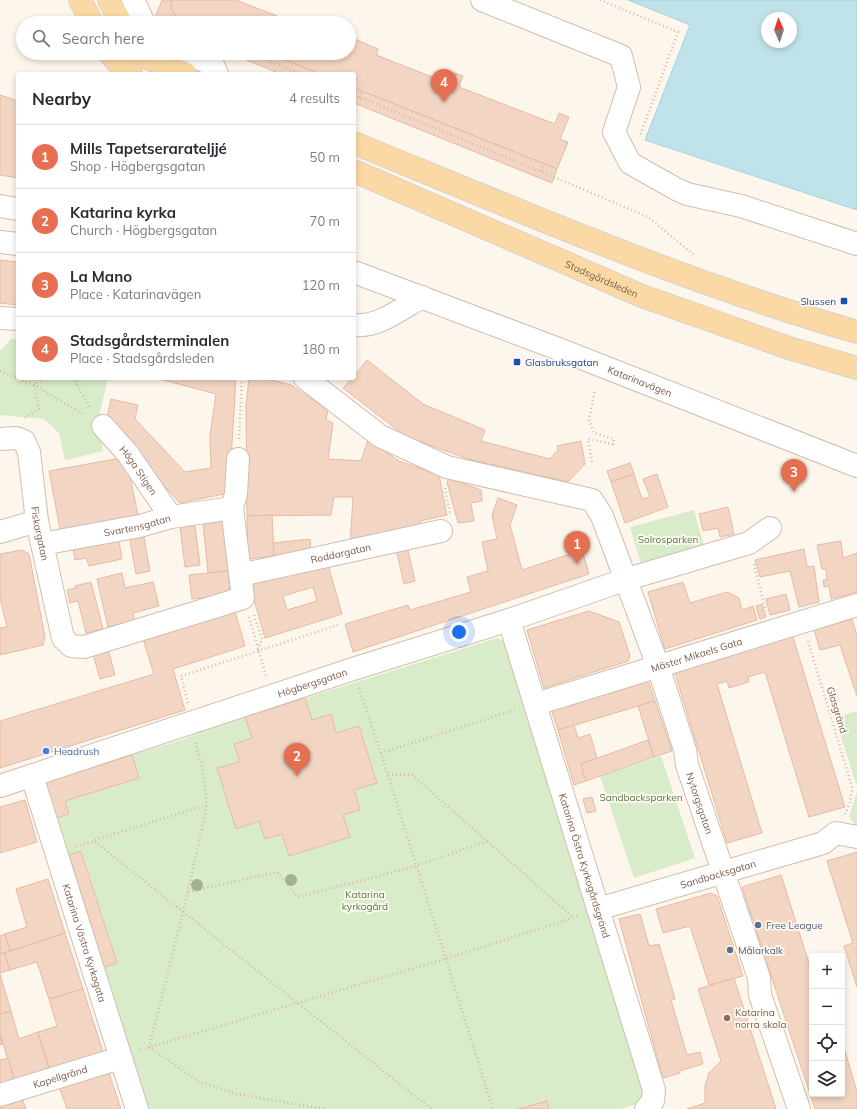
<!DOCTYPE html>
<html lang="en">
<head>
<meta charset="utf-8">
<style>
	body { margin:0; font-family:Mulish,sans-serif; background:#f7f7f7; color:#2b2b33 }
	.controls { position:absolute; right:12px; bottom:12px; display:grid; overflow:hidden; border-radius:4px; box-shadow:0 2px 6px #0003 }
	.controls button { width:36px; height:36px; display:grid; place-items:center; padding:0; border:0; border-bottom:1px solid #e1e1e2; background:#fff; color:#2b2b33; font:20px sans-serif }
	.compass { position:absolute; left:761px; top:12px; width:36px; height:36px; border-radius:50%; background:#fff; box-shadow:0 2px 6px #0003; rotate:357deg }
	.you { position:absolute; left:459px; top:632px; width:14px; height:14px; margin:-10px; border:3px solid #fff; border-radius:50%; background:#1a73e8; box-shadow:0 0 0 6px #1a73e833 }
	.badge { display:grid; place-items:center; width:26px; height:26px; border-radius:50%; background:#e76f51; color:#fff; font-size:13px; font-weight:700 }
	.pin { position:absolute; translate:-50% -33px; filter:drop-shadow(0 1px 2px #0008) }
	.pin::after { content:''; position:absolute; top:21px; width:14px; height:12px; background:inherit; clip-path:polygon(0 0,100% 0,50% 100%) }
	.list { margin:0; padding:0; list-style:none }
	h2 { display:flex; justify-content:space-between; align-items:center; height:52px; margin:0; padding:0 16px; font-size:17px }
	h2 small { font-size:13px; font-weight:400; color:#7c7c81 }
	.list li { display:grid; grid-template-columns:26px 1fr auto; gap:12px; align-items:center; box-sizing:border-box; height:64px; padding:0 16px; border-top:1px solid #e1e1e2 }
	.list b { display:block; font-size:15px; white-space:nowrap }
	.list p { margin:0; font-size:13px; white-space:nowrap; color:#7c7c81 }
	.list em { font-size:13px; font-style:normal; color:#7c7c81 }
	.icon { flex:none; width:22px; height:22px; fill:none; stroke:currentColor; stroke-width:2; stroke-linecap:round; stroke-linejoin:round }
	.map { position:relative; flex:none; width:857px; height:1109px; overflow:hidden }
	.search { position:absolute; background:#fff; box-shadow:0 2px 6px #0003; left:16px; top:16px; width:340px; height:44px; display:flex; align-items:center; gap:10px; box-sizing:border-box; padding:0 14px; border-radius:22px; color:#7c7c81; font-size:15px }
	.panel { position:absolute; background:#fff; box-shadow:0 2px 6px #0003; left:16px; top:72px; width:340px; height:308px; border-radius:4px }
	.map>svg:first-child { display:block }
	.green { fill:#d8ecc9 }
	.water { fill:#bfe3e8; stroke:#a5d3da; fill-rule:evenodd }
	.building { fill:#f3d5c3; stroke:#e6bba3; fill-rule:evenodd }
	.lines { fill:none; stroke-linecap:round; stroke-linejoin:round }
	.minor-casing { stroke:#d1beb0; stroke-width:24 }
	.major-casing { stroke:#dad1cd; stroke-width:24 }
	.path { stroke:#d9b8a5; stroke-width:2.5; stroke-dasharray:1 3; stroke-linecap:butt }
	.minor { stroke:#fff; stroke-width:22 }
	.major { stroke:#fbd9a5; stroke-width:22 }
	.tree { fill:#a0b28e }
	.transit-dot { fill:#1a4fb4; stroke:#fffaf3; stroke-width:1.5 }
	.shop-dot { fill:#3f7fe0; stroke:#fffaf3; stroke-width:1.5 }
	.service-dot { fill:#5c6f8a; stroke:#fffaf3; stroke-width:1.5 }
	.education-dot { fill:#8d6e63; stroke:#fffaf3; stroke-width:1.5 }
	.labels { text-anchor:middle; dominant-baseline:central; stroke-width:3.5; stroke-linejoin:round; paint-order:stroke }
	.street-label { font-size:10px; fill:#7a5c4d; stroke:#fffaf3 }
	.transit-label { font-size:10px; fill:#164399; stroke:#fffaf3; text-anchor:end }
	.park-label { font-size:10px; fill:#537a41; stroke:#fffaf3 }
	.shop-label { font-size:10px; fill:#366cbe; stroke:#fffaf3; text-anchor:start }
	.service-label { font-size:10px; fill:#4e5e75; stroke:#fffaf3; text-anchor:start }
	.education-label { font-size:10px; fill:#785e54; stroke:#fffaf3; text-anchor:start }
</style>
</head>
<body>
<div class="map">
<svg width="857" height="1109" viewBox="0 0 857 1109">
	<rect width="100%" height="100%" fill="#fdf6ec"/>
	<g class="green">
		<path d="M11,339H18V378H108L98,421L103,451L65,460L59,433L44,419L0,415V351Z"/>
		<path d="M694,510L705,550L642,567L630,527Z"/>
		<path d="M497,638L504,641L646,1095L643,1102L621,1109H148L104,967L117,963L82,851L69,855L57,818L69,814L65,801L132,755L184,739L199,732L245,717Z"/>
		<path d="M857,711V787L835,718Z"/>
		<path d="M661,756L695,858L634,878L600,776Z"/>
		<path d="M857,792V826L855,825L849,817Z"/>
	</g>
	<path class="water" d="M628,0H857V210L645,140L690,25ZM767,18H791V42H767Z"/>
	<g class="building">
		<path d="M162,0H172L171,8L175,16L193,23H153Z"/>
		<path d="M172,0H236L295,23H193L175,16L171,8Z"/>
		<path d="M350,37L378,49L376,55L450,84L455,73L463,76L459,87L555,124L559,113L569,117L560,139L568,142L557,169L354,88V74H320L268,53H349Z"/>
		<path d="M229,53H268L320,74H281Z"/>
		<path d="M354,88L557,169L552,183L354,103Z"/>
		<path d="M0,95L18,101V178L0,175Z"/>
		<path d="M0,260L18,262V305L0,303Z"/>
		<path d="M367,360L423,404L485,430L481,441L550,459L558,450L557,446L581,441L585,464L568,482L468,459L405,436L343,388L352,378H354V376Z"/>
		<path d="M156,378H236L229,493L180,503L106,423L111,399L138,405L135,419L185,472L211,468L210,436L216,394Z"/>
		<path d="M249,378H263L291,385L328,410L326,420L333,423L328,459L361,461L368,440L399,461L439,475L447,515L420,521L422,530L350,545L353,497H334L331,515L247,516L246,406Z"/>
		<path d="M126,457L139,520L61,534L49,471Z"/>
		<path d="M630,463L634,474L611,482L607,471Z"/>
		<path d="M634,474L642,499L650,497L643,479L657,474L668,507L625,523L611,482Z"/>
		<path d="M449,478L481,490L482,501L471,503L474,521L458,523L447,482Z"/>
		<path d="M498,498L517,505L510,525L522,570L582,550L589,574L353,652L345,624L408,605L410,610L471,592L467,577L488,571L482,542L497,539L492,515Z"/>
		<path d="M728,507L734,534L720,537L718,528L703,531L699,514Z"/>
		<path d="M272,515L274,556L248,559L247,516Z"/>
		<path d="M223,521L228,571L208,573L203,524Z"/>
		<path d="M195,526L200,565L185,567L180,527Z"/>
		<path d="M143,532L150,571L136,574L129,535Z"/>
		<path d="M118,536L122,559L89,566L86,558L75,560L72,543Z"/>
		<path d="M310,539L311,551L274,556L273,543Z"/>
		<path d="M841,541L843,558L857,553V592L831,599L829,586L824,587L823,580H827L826,569H822L817,545Z"/>
		<path d="M407,546L415,581L404,584L396,549Z"/>
		<path d="M804,549L807,567L814,566L819,602L799,607L790,571L760,577L755,560Z"/>
		<path d="M22,550L29,554L45,637L43,645L0,655V628L7,627L0,598V554Z"/>
		<path d="M327,561L342,614L265,638L249,582ZM313,587L317,601L287,610L283,596Z"/>
		<path d="M228,571L230,595L192,599L189,575Z"/>
		<path d="M122,573L125,588L153,582L159,606L133,613L135,621L108,627L97,579Z"/>
		<path d="M91,582L103,629L86,633L78,601L70,603L67,590L76,588L75,586Z"/>
		<path d="M683,582L690,603L727,592L739,598L742,610L753,606L757,620L665,649L648,592Z"/>
		<path d="M786,594L790,610L770,615L766,599Z"/>
		<path d="M762,604L766,617L760,619L756,606Z"/>
		<path d="M234,608L245,646L173,669L185,710L0,768V721L154,674L142,636Z"/>
		<path d="M589,611L619,622L630,656L628,661L544,688L527,630Z"/>
		<path d="M852,619L857,635V696L840,645L820,650L814,630Z"/>
		<path d="M792,634L845,807L809,817L765,672L748,677L749,682L729,688L727,681L717,684L762,833L727,843L674,670Z"/>
		<path d="M108,649L115,675L100,679L93,654Z"/>
		<path d="M648,680L655,701L558,730L551,709Z"/>
		<path d="M305,698L312,720L331,714L336,733L359,726L377,783L354,790L360,810L343,815L350,837L289,856L282,834L265,839L259,821L236,829L217,768L240,762L234,744L252,738L245,717Z"/>
		<path d="M655,701L672,751L654,757L638,706Z"/>
		<path d="M574,725L578,738L590,734L597,758L581,764L586,781L574,785L558,730Z"/>
		<path d="M648,740L654,757L586,781L581,764Z"/>
		<path d="M132,755L139,778L65,801L69,814L57,818L45,782Z"/>
		<path d="M592,797L596,811L587,813L583,799Z"/>
		<path d="M25,800L37,842L0,853V807Z"/>
		<path d="M81,851L117,963L104,967L69,855Z"/>
		<path d="M857,852V987L844,946L853,943L827,861Z"/>
		<path d="M781,875L812,973V1094H842L843,1044L857,1092V1109H815L742,887Z"/>
		<path d="M48,879L65,933L10,951L5,934L27,927L16,889Z"/>
		<path d="M711,893L717,896L743,976L709,985L690,926L663,933L656,909Z"/>
		<path d="M640,914L649,946L659,944L675,999L671,1000L687,1055L700,1052L703,1064L679,1071L680,1073L663,1078L619,919Z"/>
		<path d="M65,933L83,989L49,999L37,962L10,970L4,953Z"/>
		<path d="M5,934L10,951L0,954V936Z"/>
		<path d="M4,953L10,970L0,973V954Z"/>
		<path d="M0,974L11,1011L0,1014Z"/>
		<path d="M734,978L776,1109H687L705,1103V1086L709,1073L721,1061L698,989Z"/>
		<path d="M83,989L103,1052L49,1069L38,1032L57,1026L49,999Z"/>
		<path d="M11,1011L19,1039L38,1032L49,1069L14,1079L0,1034V1014Z"/>
		<path d="M0,1034L3,1044L0,1045Z"/>
		<path d="M8,1058L14,1079L0,1084V1060Z"/>
		<path d="M108,1070L121,1109H67L59,1086Z"/>
		<path d="M22,1098L26,1109H0V1105Z"/>
		<path d="M547,1101L549,1109H518Z"/>
	</g>
	<g class="lines">
		<g class="minor-casing">
			<g id="minor">
				<path d="M133,0L144,23"/>
				<path d="M482,0L621,56L629,87L614,132L630,163L676,189L687,194L741,206L857,244"/>
				<path d="M186,53L213,65L217,74"/>
				<path d="M0,206L18,209"/>
				<path d="M0,242L18,244"/>
				<path id="s1" d="M354,272L556,348L857,466"/>
				<path d="M0,318L18,319"/>
				<path d="M354,325C378,328 402,308 422,297"/>
				<path id="s2" d="M305,378L380,436L447,467L592,500L602,516L658,666L685,750L687,765L759,978L760,995L799,1109"/>
				<path id="s3" d="M103,426L128,454L171,517"/>
				<path id="s4" d="M0,439L16,438L24,441L29,452L37,521L63,638L71,646L84,647L243,598L232,508L236,494L238,459"/>
				<path d="M0,532L37,521"/>
				<path id="s5" d="M42,544L140,526L171,517L232,508"/>
				<path id="s6" d="M240,575L441,531"/>
				<path id="s7" d="M509,620L654,1090L653,1101L646,1109"/>
				<path id="s8" d="M536,704L857,605"/>
				<path id="s9" d="M32,776L137,1109"/>
				<path id="s10" d="M0,786L353,669L509,620L624,580L749,543L770,528"/>
				<path id="s11" d="M598,909L823,843L836,833L857,837"/>
				<path id="s12" d="M0,1095L120,1058"/>
			</g>
		</g>
		<g class="major-casing">
			<g id="major">
				<path d="M80,0L92,23"/>
				<path d="M109,0L121,23"/>
				<path d="M109,53L126,72L131,74"/>
				<path d="M135,53L186,74"/>
				<path d="M354,143C520,211 684,282 857,332"/>
				<path id="s13" d="M354,171L642,296L792,349L857,368"/>
			</g>
		</g>
		<g class="path">
			<path d="M600,0L678,32L640,136"/>
			<path d="M165,19L175,23"/>
			<path d="M249,53L301,74"/>
			<path d="M267,60L268,55L278,59L279,57"/>
			<path d="M354,95L554,177L648,217L694,255"/>
			<path d="M360,98L362,91"/>
			<path d="M541,171L543,164"/>
			<path d="M0,371L34,385L85,415"/>
			<path d="M73,378L91,409"/>
			<path d="M25,418L39,409L34,385L45,378"/>
			<path d="M239,439L242,378"/>
			<path d="M592,462L588,439L613,444L614,439L594,433L589,420L595,390"/>
			<path d="M445,488L450,513"/>
			<path d="M754,564L766,611"/>
			<path d="M254,615L262,639L258,650"/>
			<path d="M249,617L266,676"/>
			<path d="M808,641L852,787L850,803L845,814"/>
			<path d="M359,688L388,775L493,1109"/>
			<path d="M188,703L181,676L338,625"/>
			<path d="M195,743L202,766L207,805L183,912L149,1047L198,1081L236,1094L326,1109"/>
			<path d="M381,753L515,710"/>
			<path d="M388,775H412L573,917"/>
			<path d="M95,840L206,805"/>
			<path d="M76,846L94,841L431,1109"/>
			<path d="M188,892L277,872L298,897L416,866L487,841"/>
			<path d="M140,1050L445,959L579,916"/>
		</g>
		<use href="#minor" class="minor"/>
		<use href="#major" class="major"/>
	</g>
	<g class="tree">
		<circle cx="291" cy="880" r="6"/>
		<circle cx="197" cy="885" r="6"/>
	</g>
	<g class="transit-dot">
		<rect x="840" y="297" width="8" height="8" rx="2"/>
		<rect x="513" y="358" width="8" height="8" rx="2"/>
	</g>
	<circle class="shop-dot" cx="46" cy="751" r="4"/>
	<g class="service-dot">
		<circle cx="758" cy="925" r="4"/>
		<circle cx="730" cy="950" r="4"/>
	</g>
	<circle class="education-dot" cx="727" cy="1018" r="4"/>
	<g class="labels">
		<g class="street-label">
			<text stroke="none"><textPath href="#s13" startOffset="270">Stadsgårdsleden</textPath></text>
			<text stroke="none"><textPath href="#s1" startOffset="306">Katarinavägen</textPath></text>
			<text stroke="none"><textPath href="#s3" startOffset="57">Höga Stigen</textPath></text>
			<text stroke="none"><textPath href="#s5" startOffset="97">Svartensgatan</textPath></text>
			<text stroke="none"><textPath href="#s4" startOffset="119">Fiskargatan</textPath></text>
			<text stroke="none"><textPath href="#s6" startOffset="103">Roddargatan</textPath></text>
			<text stroke="none"><textPath href="#s8" startOffset="168">Mäster Mikaels Gata</textPath></text>
			<text stroke="none"><textPath href="#s10" startOffset="329">Högbergsgatan</textPath></text>
			<text transform="translate(837 710) rotate(73)">Glasgränd</text>
			<text stroke="none"><textPath href="#s2" startOffset="640">Nytorgsgatan</textPath></text>
			<text stroke="none"><textPath href="#s7" startOffset="257">Katarina Östra Kyrkogårdsgränd</textPath></text>
			<text stroke="none"><textPath href="#s11" startOffset="125">Sandbacksgatan</textPath></text>
			<text stroke="none"><textPath href="#s9" startOffset="175">Katarina Västra Kyrkogata</textPath></text>
			<text stroke="none"><textPath href="#s12" startOffset="63">Kapellgränd</textPath></text>
		</g>
		<g class="transit-label">
			<text x="836" y="301">Slussen</text>
			<text x="525" y="362" text-anchor="start">Glasbruksgatan</text>
		</g>
		<g class="park-label">
			<text x="668" y="539">Solrosparken</text>
			<text x="641" y="797">Sandbacksparken</text>
			<text x="365" y="894">Katarina<tspan x="365" dy="12">kyrkogård</tspan></text>
		</g>
		<g class="shop-label">
			<text x="54" y="751">Headrush</text>
		</g>
		<g class="service-label">
			<text x="766" y="925">Free League</text>
			<text x="738" y="950">Målarkalk</text>
		</g>
		<g class="education-label">
			<text x="735" y="1012">Katarina<tspan x="735" dy="12">norra skola</tspan></text>
		</g>
	</g>
</svg>
<div class="controls">
<button>+</button>
<button>−</button>
<button><svg class="icon" aria-label="locate" viewBox="0 0 24 24"><circle cx="12" cy="12" r="6"/><path d="M12 2v4M12 18v4M2 12h4M18 12h4"/></svg></button>
<button><svg class="icon" aria-label="layers" viewBox="0 0 24 24"><path d="M12 4l9 5-9 5-9-5zM3 14l9 5 9-5"/></svg></button>
</div>
<svg class="compass" viewBox="-18 -18 36 36"><path d="M0-13l5 13h-10z" fill="#e53935"/><path d="M0 13l5-13h-10z" fill="#7c7c81"/></svg>
<div class="you"></div>
<div class="pin badge" style="left:577px;top:564px">1</div>
<div class="pin badge" style="left:297px;top:776px">2</div>
<div class="pin badge" style="left:794px;top:492px">3</div>
<div class="pin badge" style="left:444px;top:102px">4</div>
<div class="search"><svg class="icon" aria-label="search" viewBox="0 0 24 24"><circle cx="10" cy="10" r="6"/><path d="M15 15l6 6"/></svg>Search here</div>
<section class="panel">
<h2>Nearby<small>4 results</small></h2>
<ul class="list">
<li><span class="badge">1</span><div><b>Mills Tapetserarateljjé</b><p>Shop · Högbergsgatan</p></div><em>50 m</em></li>
<li><span class="badge">2</span><div><b>Katarina kyrka</b><p>Church · Högbergsgatan</p></div><em>70 m</em></li>
<li><span class="badge">3</span><div><b>La Mano</b><p>Place · Katarinavägen</p></div><em>120 m</em></li>
<li><span class="badge">4</span><div><b>Stadsgårdsterminalen</b><p>Place · Stadsgårdsleden</p></div><em>180 m</em></li>
</ul>
</section>
</div>
</body>
</html>
